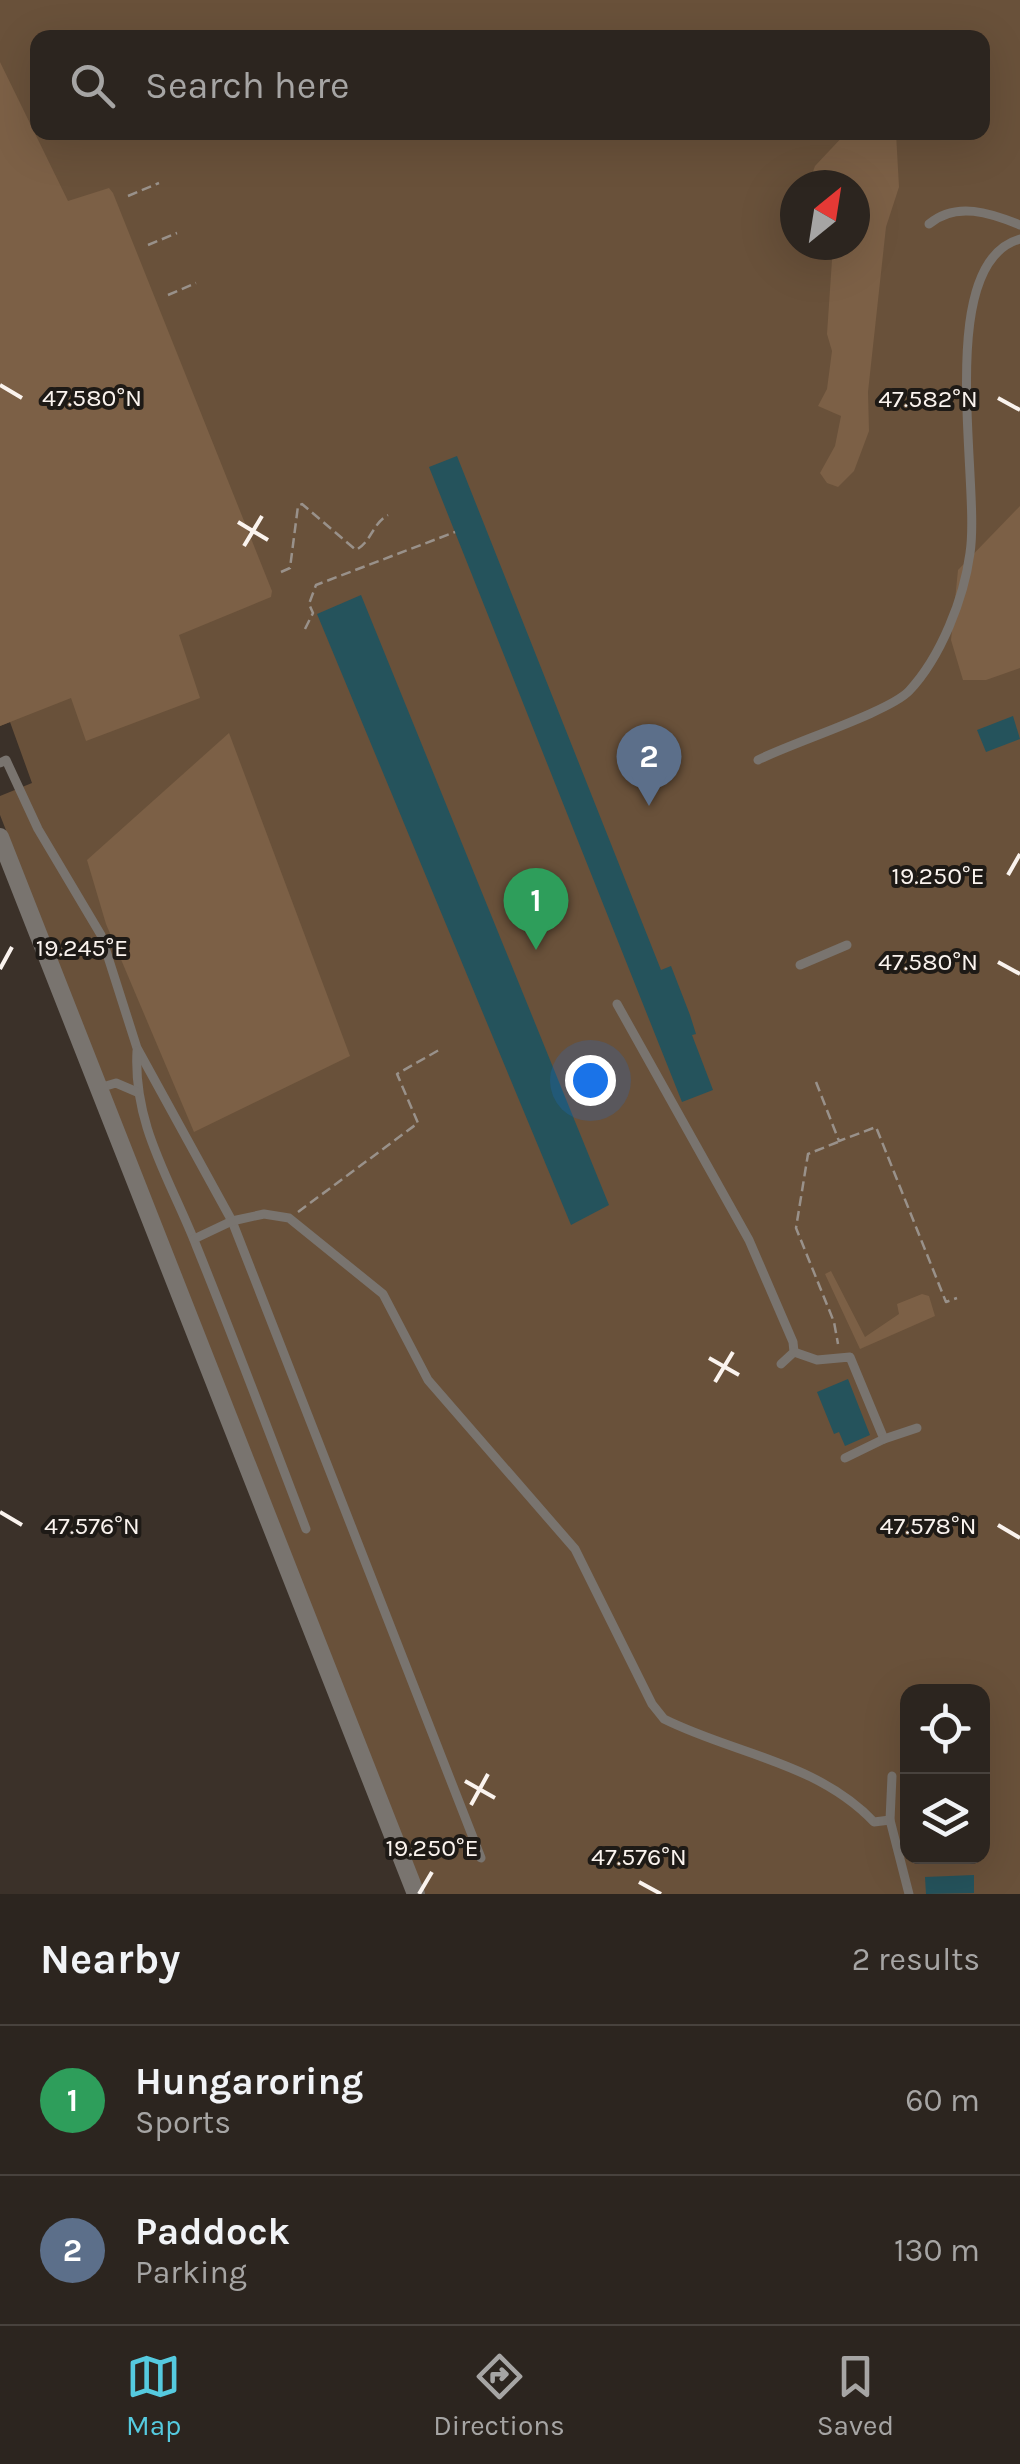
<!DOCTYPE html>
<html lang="en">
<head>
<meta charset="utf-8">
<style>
	body { margin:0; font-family:Karla,sans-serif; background:#342d28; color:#f1f3f6 }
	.controls { position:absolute; right:30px; bottom:30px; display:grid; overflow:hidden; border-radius:20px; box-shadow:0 10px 40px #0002 }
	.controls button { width:90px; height:90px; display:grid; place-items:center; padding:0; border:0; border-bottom:2px solid #48423d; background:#2c251f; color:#f1f3f6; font:50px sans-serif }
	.compass { position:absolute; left:780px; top:170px; width:90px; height:90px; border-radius:50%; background:#2c251f; box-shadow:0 10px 40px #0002; rotate:30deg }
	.you { position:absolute; left:590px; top:1080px; width:35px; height:35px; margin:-25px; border:8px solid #fff; border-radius:50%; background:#1a73e8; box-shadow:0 0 0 15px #1a73e833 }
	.badge { display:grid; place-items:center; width:65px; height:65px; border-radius:50%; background:#55cadf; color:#fff; font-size:32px; font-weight:700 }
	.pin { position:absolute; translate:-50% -82px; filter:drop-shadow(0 2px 5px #0008) }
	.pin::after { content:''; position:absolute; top:52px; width:35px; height:30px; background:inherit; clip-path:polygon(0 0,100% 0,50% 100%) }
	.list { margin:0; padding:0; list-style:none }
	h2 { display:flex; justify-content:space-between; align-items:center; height:130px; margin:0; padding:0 40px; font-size:42px }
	h2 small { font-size:32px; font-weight:400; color:#a6a5a4 }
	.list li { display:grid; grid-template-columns:65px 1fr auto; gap:30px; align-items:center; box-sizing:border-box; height:150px; padding:0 40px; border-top:2px solid #48423d }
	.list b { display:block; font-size:38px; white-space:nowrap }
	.list p { margin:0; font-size:32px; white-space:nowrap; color:#a6a5a4 }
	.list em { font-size:32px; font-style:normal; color:#a6a5a4 }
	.icon { flex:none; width:55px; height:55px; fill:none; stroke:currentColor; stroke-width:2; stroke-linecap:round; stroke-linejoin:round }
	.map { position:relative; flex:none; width:1020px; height:1894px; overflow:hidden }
	.search { position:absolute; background:#2c251f; box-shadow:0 10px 40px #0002; left:30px; right:30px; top:30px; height:110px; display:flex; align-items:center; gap:25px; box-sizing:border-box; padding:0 35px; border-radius:20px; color:#a6a5a4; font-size:38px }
	.sheet { height:430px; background:#2c251f }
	nav { display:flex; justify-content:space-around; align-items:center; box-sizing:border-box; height:140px; border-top:2px solid #48423d; background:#2c251f; font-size:28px; color:#a6a5a4 }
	nav a { display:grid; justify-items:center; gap:5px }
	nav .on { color:#55cadf }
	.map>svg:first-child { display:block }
	.green { fill:#69513a; fill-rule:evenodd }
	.forest { fill:#7c6046 }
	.building { fill:#25535c }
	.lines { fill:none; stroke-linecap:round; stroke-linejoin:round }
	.path { stroke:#99918a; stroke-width:2.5; stroke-dasharray:10 5; stroke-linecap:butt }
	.service { stroke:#79746f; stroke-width:9 }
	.minor { stroke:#79746f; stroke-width:18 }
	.ticks { fill:none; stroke:#faf3ee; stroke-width:4 }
	.ticks-label { font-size:25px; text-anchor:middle; fill:#faf3ee; stroke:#1e1a16; stroke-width:8; stroke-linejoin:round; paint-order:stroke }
</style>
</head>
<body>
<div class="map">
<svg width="1020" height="1894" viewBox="0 0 1020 1894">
	<rect width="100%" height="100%" fill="#3b3129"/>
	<path class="green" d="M0,0H1020V1894H423L0,815V796L32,783L10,722L0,726ZM38,38H982V132H38ZM795,185H855V245H795ZM908,1692H982V1856H908Z"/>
	<g class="forest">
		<path d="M0,62L68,201L109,188L113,193L272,591L271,597L179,635L200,698L86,741L71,698L0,726Z"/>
		<path d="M846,133H896L899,187L886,227L868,392L869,431L854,471L838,487L827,483L820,473L835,446L841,416L818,406L827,389L832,351L827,334L833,245H855V185H808L815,166Z"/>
		<path d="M1020,506V668L986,680H963L951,640L958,570Z"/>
		<path d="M229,733L350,1056L194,1132L106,924L87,860Z"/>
		<path d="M831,1271L865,1337L899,1314L897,1304L922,1294L929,1296L935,1316L860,1349L825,1274Z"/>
	</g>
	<g class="building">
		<path d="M457,456L661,970L671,966L690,1015L696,1034L692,1035L713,1090L682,1102L429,467Z"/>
		<path d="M361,595L609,1205L571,1225L317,614Z"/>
		<path d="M1013,716L1020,739L986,752L977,730Z"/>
		<path d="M848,1379L870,1435L845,1446L839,1432L834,1434L817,1392Z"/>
		<path d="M974,1875V1893L926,1894L925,1877Z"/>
	</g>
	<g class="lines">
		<g class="path">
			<path d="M128,196L159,183"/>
			<path d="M148,245L177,233"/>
			<path d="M168,295L196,283"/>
			<path d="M281,572L290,568L298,506L302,504L356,550C372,541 372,524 388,515"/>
			<path d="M305,629L313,613L309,604L316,585L455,532"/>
			<path d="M816,1082L839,1141L876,1127L946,1302L957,1298"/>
			<path d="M838,1142L808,1154L796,1228L834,1322L838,1344"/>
			<path d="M298,1212L418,1123L397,1074L439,1050"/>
		</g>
		<g class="service">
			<path d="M929,224C956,201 991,213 1020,225"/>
			<path d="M758,760C791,743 889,712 909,691C941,657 964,598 970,553C981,484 933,263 1020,239"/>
			<path d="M0,763L6,760L38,829L101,935L137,1048L232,1221L481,1858"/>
			<path d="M800,965L847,945"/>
			<path d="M617,1004L749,1240L793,1342L794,1352L781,1364"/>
			<path d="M137,1051C133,1125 170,1179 196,1245C234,1339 270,1434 306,1529"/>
			<path d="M99,1088L116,1083L137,1092"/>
			<path d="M194,1239L232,1221L264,1214L289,1218L383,1294L428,1380L575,1549L652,1704L664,1719C734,1754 817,1762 874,1822L890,1820"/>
			<path d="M794,1352L817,1360L850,1357L884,1439L845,1458"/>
			<path d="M884,1439L917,1428"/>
			<path d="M892,1776L890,1820L909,1894"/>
		</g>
		<path class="minor" d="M0,837L416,1894"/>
	</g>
	<path class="ticks" d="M0,385L22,398M998,398L1020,410M238,522L268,540M244,546L262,516M1008,875L1020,854M998,962L1020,974M0,969L12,947M709,1358L739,1375M715,1382L733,1352M0,1512L22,1525M998,1525L1020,1538M465,1781L495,1798M471,1805L488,1774M639,1882L661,1894M419,1894L432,1872"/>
	<g class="ticks-label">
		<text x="92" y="406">47.580°N</text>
		<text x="928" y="407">47.582°N</text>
		<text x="938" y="884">19.250°E</text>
		<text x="82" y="956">19.245°E</text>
		<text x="928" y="970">47.580°N</text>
		<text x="92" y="1534">47.576°N</text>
		<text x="928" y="1534">47.578°N</text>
		<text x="432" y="1856">19.250°E</text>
		<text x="639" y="1865">47.576°N</text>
	</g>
</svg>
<div class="controls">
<button><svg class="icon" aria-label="locate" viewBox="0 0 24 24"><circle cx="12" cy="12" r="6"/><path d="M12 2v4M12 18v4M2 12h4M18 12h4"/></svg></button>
<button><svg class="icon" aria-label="layers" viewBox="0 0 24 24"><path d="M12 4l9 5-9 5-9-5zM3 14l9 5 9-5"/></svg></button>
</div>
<svg class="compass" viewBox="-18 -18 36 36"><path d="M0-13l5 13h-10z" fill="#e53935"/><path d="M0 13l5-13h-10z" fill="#a6a5a4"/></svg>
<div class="you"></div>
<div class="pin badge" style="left:536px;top:950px;background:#2e9e5b">1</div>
<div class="pin badge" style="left:649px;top:806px;background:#5c6f8a">2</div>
<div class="search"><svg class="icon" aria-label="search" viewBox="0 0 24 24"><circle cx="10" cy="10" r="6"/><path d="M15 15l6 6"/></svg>Search here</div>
</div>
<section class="sheet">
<h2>Nearby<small>2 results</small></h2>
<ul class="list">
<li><span class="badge" style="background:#2e9e5b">1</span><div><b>Hungaroring</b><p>Sports</p></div><em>60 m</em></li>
<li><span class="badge" style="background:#5c6f8a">2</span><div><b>Paddock</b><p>Parking</p></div><em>130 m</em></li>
</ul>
</section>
<nav>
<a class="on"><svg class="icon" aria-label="map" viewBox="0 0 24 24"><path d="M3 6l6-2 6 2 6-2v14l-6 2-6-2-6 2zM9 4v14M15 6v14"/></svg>Map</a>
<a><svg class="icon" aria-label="directions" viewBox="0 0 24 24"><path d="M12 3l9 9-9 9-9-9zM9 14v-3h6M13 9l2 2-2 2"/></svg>Directions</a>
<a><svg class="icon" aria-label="saved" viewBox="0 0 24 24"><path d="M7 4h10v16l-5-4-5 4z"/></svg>Saved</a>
</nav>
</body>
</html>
